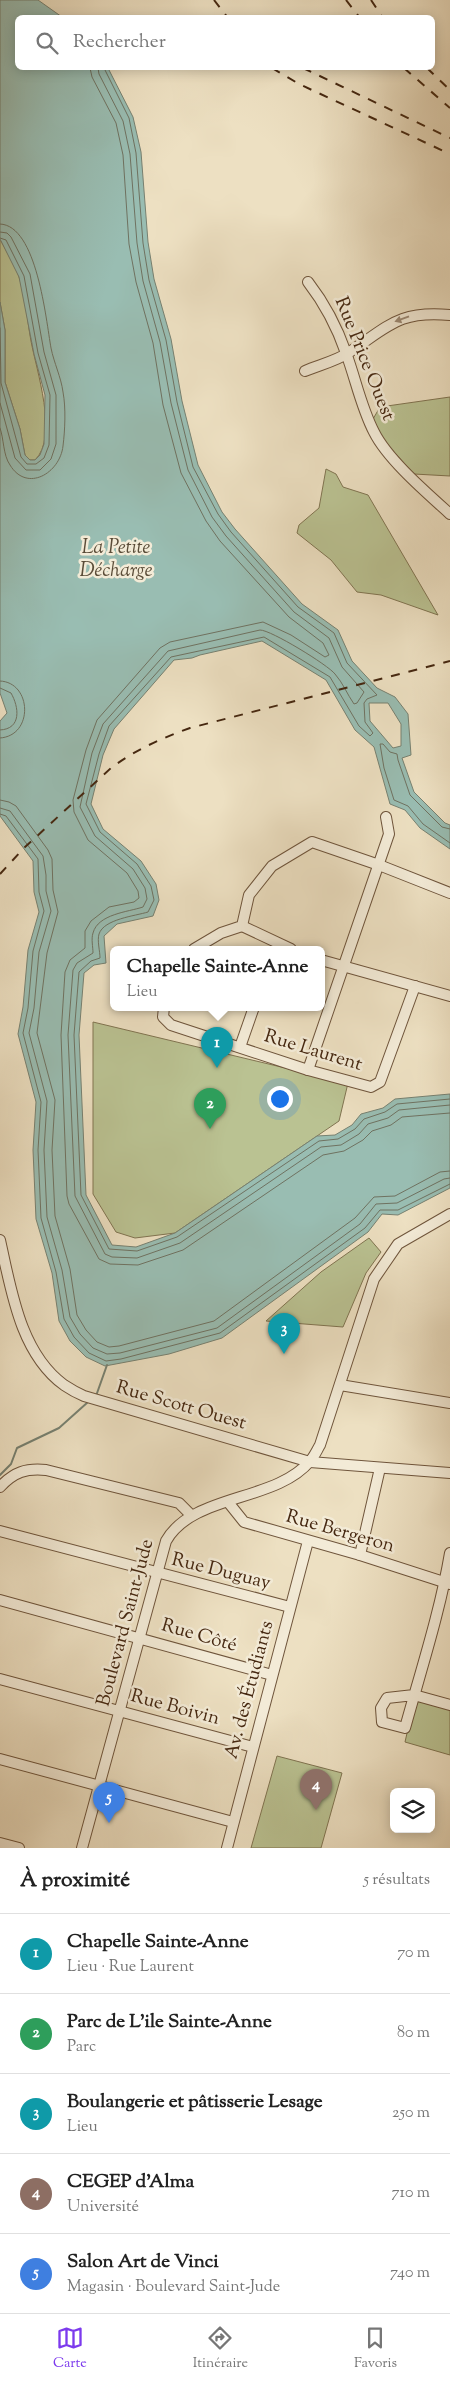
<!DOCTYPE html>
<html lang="fr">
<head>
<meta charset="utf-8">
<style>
	body { margin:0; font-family:"Sorts Mill Goudy",serif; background:#f6f6f6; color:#222 }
	.controls { position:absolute; right:15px; bottom:15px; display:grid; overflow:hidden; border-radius:8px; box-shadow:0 2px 12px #0003 }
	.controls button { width:45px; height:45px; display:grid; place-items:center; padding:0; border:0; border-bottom:1px solid #e0e0e0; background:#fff; color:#222; font:25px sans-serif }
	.you { position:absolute; left:279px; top:1098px; width:18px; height:18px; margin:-12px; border:4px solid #fff; border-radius:50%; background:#1a73e8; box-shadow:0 0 0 8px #1a73e833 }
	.badge { display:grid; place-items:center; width:32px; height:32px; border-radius:50%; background:#7c3aed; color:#fff; font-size:16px; font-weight:700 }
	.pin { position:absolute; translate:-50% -41px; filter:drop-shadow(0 1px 2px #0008) }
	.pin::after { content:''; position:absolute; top:26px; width:18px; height:15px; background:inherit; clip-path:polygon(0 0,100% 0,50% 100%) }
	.popup { position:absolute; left:110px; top:946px; width:215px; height:65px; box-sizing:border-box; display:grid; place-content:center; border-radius:8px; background:#fff; filter:drop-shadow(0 1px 4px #0005); font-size:16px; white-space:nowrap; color:#767676 }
	.popup b { font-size:19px; color:#222 }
	.popup::after { content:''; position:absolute; left:50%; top:100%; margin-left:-10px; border:10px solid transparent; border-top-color:#fff }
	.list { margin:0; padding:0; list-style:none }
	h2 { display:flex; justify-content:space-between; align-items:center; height:65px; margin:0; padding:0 20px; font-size:21px }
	h2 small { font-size:16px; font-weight:400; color:#767676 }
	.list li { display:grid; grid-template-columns:32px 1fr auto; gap:15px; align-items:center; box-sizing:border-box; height:80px; padding:0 20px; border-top:1px solid #e0e0e0 }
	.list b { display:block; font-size:19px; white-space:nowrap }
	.list p { margin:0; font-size:16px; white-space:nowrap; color:#767676 }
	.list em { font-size:16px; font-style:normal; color:#767676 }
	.icon { flex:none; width:28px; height:28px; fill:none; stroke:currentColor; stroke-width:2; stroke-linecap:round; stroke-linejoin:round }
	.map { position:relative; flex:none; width:450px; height:1848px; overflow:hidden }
	.search { position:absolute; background:#fff; box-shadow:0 2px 12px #0003; left:15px; right:15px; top:15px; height:55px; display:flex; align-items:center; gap:12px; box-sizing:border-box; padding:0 18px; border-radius:8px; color:#767676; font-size:19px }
	.sheet { height:465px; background:#fff }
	nav { display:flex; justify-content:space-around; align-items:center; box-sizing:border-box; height:70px; border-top:1px solid #e0e0e0; background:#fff; font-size:14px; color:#767676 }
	nav a { display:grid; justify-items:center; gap:2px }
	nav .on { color:#7c3aed }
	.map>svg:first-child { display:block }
	.green { fill:#bac292; stroke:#807451 }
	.water { fill:#99bdb2; stroke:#778171; fill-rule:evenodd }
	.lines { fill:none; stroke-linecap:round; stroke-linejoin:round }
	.shore { stroke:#6f7261; stroke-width:1 }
	.stream { stroke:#778171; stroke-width:2 }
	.minor-casing { stroke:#6f553c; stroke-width:12 }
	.minor { stroke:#f3ebd7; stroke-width:10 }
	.rail { stroke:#452710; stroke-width:2; stroke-dasharray:9 9; stroke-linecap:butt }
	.oneway { fill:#9c8974 }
	.labels { text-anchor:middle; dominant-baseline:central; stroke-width:5; stroke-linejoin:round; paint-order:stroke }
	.street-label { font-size:19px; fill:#452710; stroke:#f3ebd7 }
	.water-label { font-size:20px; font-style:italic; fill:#5a4c38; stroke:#f3ebd7 }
</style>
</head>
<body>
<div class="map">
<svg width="450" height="1848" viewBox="0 0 450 1848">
	<rect width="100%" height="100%" fill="#ede0c2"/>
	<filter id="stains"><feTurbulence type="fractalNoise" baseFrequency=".004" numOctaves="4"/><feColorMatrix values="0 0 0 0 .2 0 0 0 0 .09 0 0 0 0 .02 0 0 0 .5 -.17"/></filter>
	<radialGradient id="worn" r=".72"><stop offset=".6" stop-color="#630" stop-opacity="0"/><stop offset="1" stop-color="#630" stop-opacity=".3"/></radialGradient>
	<g class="green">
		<path d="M0,239C6,251 15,264 19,277C26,297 27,320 31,341C36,369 59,437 35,460H30L25,455L20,429L5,382V330L0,302Z"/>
		<path d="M450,397V476L414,474L384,441L373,419L380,407Z"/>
		<path d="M326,469L336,474L343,487L368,495L438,615L381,595L357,592L331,560L297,533L299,525L319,508Z"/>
		<path d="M93,1022L348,1083L339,1121L175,1233L135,1238L116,1232L93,1194Z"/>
		<path d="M369,1238L381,1252L366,1273L343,1327L266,1321L321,1272Z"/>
		<path d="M415,1698L450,1708V1755L405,1742Z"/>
		<path d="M277,1756L342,1773L321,1848H251Z"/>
	</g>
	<path class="water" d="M0,0H38L62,17L18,18V68H108L109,70L133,117L141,152L148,242L154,279L171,339L182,401L198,465L222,512L235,529L302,604L338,630L352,661L377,688L395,697L408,714L411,755L402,758L414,792L445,823L450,825V849L420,828L405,810L390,804L374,747L355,730L326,680L262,641L200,655L192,658L174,660L114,729L103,755L91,804L103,829L141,861L156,884L159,900L153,916L117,924L104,936L106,963L94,965L84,973L79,1035L86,1195L112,1245L136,1247L175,1233L317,1136L335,1135L352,1125L361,1114L383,1108L395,1099L450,1094V1188L398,1215L382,1214L368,1232L222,1338L169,1354L105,1366L86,1357L70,1341L59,1321L52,1273L36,1219L33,1150L36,1102L18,1034L23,1007L28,950L39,912L34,892L33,861L0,816V721L7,713L0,693V302L5,330V382L20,429L25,455L30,460H35L40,455L44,444L45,395L34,354L19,277L0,239ZM369,703H388L401,724V746L393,748L370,721Z"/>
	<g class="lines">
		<g class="shore">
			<path d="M90,68L92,77L116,123L123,155L129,244L136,282L153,343L163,405L181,473L206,521L220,541L289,617L323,643L329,655L325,657L291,635L263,622L170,642L160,648L97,720L86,750L73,800L74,812L88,840L127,873L138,891L139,898L134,902L109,907L91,921L85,931V948L70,960L65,972L61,1035L67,1196L69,1204L99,1259L110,1264L138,1265L183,1250L323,1155L344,1151L363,1140L372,1131L391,1125L402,1117L450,1113"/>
			<path d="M98,68L99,74L123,121L130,154L137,243L143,281L160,342L171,403L188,470L212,517L226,536L294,612L329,638L342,667L364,692L357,703L354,704C347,694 343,683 335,674C328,665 271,630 260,630L168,651L103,724L92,753L80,807L95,836L133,869L145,888L147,899L143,907C128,912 98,914 93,933C91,939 93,947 93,953L77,963L73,970L68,1035L75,1196L105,1254L112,1257L137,1258L180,1243L321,1147L341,1145L359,1134L368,1124L388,1118L399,1110L450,1105"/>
			<path d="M104,68L129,118L136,153L143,243L149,280L166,340L177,402L193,467L218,514L231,532L298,607L334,633L347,663L377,695L367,699L364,703L365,722L373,733L370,736L359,726L330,677L264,637L171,657L109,726L99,754L86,804L100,832L137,864L151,886L154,900L148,912C135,916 104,919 99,934C97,941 100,951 100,958L91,961L79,972L74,1035L81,1195L109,1249L137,1251L177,1237L319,1141L338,1139L355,1129L364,1119L385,1112L397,1104L450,1099"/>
			<path d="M0,224C37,225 46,320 51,348C54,363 61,377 63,392C66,408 65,430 63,446C60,473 27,493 10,465C3,455 4,439 0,428"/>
			<path d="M0,232L7,233L11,237L30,274L44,352L56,395V444L51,459L40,470H26L15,458L0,403"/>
			<path d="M0,238L6,240L24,276L38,353L50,395L49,445L44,458L36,464H27L21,457L1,383L0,328"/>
			<path d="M0,681C32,682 34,736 0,738"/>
			<path d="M0,688L11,693C19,707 22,729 0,730"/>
			<path d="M0,800L9,802L16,806L48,850L52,859L53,890L58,912L47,953L37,1033L55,1100L52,1150L55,1216L70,1269L77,1315L86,1330L97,1342L109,1347L119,1346L214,1321L355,1218L374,1197L395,1196L440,1172L450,1171"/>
			<path d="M0,808L10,811L43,856L46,875V891L51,911L39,952L34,1008L29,1033L47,1101L44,1150L47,1217L62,1270L70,1317L80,1334L93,1348L107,1354L120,1353L217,1328L360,1224L376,1204L397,1203L444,1179L450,1178"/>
			<path d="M0,814L6,816L38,859L39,892L44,911L33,951L28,1008L23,1033L41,1102L38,1150L41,1218L56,1272L64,1319L74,1337L89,1353L106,1361L121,1359L220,1333L365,1228L380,1210H398L450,1184"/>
			<path d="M450,829L442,827L410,795L398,760L397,754L390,752L383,744H380L384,768L394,800L408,806L423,824L450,843"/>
		</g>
		<g class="stream">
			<path d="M96,1396L107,1365"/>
			<path d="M0,1475L11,1464L17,1448L59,1428L88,1402"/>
		</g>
		<g class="minor-casing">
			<g id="minor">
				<path d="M308,282C325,304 337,327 346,353C356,380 361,407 374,432C388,460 427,493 450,514"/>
				<path d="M305,371C319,365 336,361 348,353C388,327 398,310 450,315"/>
				<path d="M242,926L291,949"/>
				<path d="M194,949L221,933L242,926L249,895L272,866L312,842L379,865L450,893"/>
				<path d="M321,960L450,996"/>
				<path d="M164,1007L163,1017L171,1025L308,1070L371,1087L380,1082L415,986"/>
				<path d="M240,1047L254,1007"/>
				<path d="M308,1070L389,834L386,817"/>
				<path d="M0,1240C11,1289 20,1353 64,1385C70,1389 77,1393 84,1396L310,1462L450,1473"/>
				<path d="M340,1385L450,1403"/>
				<path d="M0,1487C14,1472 26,1468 46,1470L179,1503L191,1515"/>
				<path d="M228,1502L244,1522L360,1555L450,1584"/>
				<path d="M0,1531L290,1607"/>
				<path d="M450,1553C440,1612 421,1670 405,1728L382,1722L381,1708L387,1698L414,1695L450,1705"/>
				<path d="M360,1555L380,1468"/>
				<path d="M0,1600L272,1675"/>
				<path d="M0,1679L253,1747"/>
				<path d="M0,1759L233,1822"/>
				<path d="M0,1843L19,1848"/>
				<path d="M82,1848L166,1541C192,1494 276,1502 310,1461C314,1457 317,1450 320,1445L374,1279L398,1244L450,1214"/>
				<path d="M227,1848L308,1541"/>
			</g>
		</g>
		<use href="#minor" class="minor"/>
		<g class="rail">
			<path d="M214,0L228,18"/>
			<path d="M346,0L360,18"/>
			<path d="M371,0L383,18"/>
			<path d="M272,68L299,84L450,154"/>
			<path d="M303,68L450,138"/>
			<path d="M404,68L450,108"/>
			<path d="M427,68L450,90"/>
			<path d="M0,874L24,848L111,768C135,750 162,738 190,728L450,661"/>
		</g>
	</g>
	<defs><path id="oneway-solid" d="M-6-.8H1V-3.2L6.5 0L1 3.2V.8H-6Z" transform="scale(1.25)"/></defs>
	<use class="oneway" href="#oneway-solid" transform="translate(402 319) rotate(160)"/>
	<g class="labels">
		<g class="street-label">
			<text transform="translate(364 359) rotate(68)">Rue Price Ouest</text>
			<text transform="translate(313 1051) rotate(17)">Rue Laurent</text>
			<text transform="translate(181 1406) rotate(16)">Rue Scott Ouest</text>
			<text transform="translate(340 1532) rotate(16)">Rue Bergeron</text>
			<text transform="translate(221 1572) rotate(14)">Rue Duguay</text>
			<text transform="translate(126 1623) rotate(-75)">Boulevard Saint-Jude</text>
			<text transform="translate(199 1636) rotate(16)">Rue Côté</text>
			<text transform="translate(250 1690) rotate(-75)">Av. des Étudiants</text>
			<text transform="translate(175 1708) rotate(15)">Rue Boivin</text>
		</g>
		<g class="water-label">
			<text x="116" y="548">La Petite<tspan x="116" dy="23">Décharge</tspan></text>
		</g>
	</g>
	<rect width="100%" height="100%" filter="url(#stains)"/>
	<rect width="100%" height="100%" fill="url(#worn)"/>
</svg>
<div class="controls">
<button><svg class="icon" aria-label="layers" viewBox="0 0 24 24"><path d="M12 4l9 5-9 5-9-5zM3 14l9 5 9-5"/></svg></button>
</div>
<div class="you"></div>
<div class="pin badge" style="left:217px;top:1068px;background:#0f9aa8">1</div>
<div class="popup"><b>Chapelle Sainte-Anne</b>Lieu</div>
<div class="pin badge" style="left:210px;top:1129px;background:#2e9e5b">2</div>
<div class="pin badge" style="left:284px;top:1354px;background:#0f9aa8">3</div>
<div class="pin badge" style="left:316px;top:1810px;background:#8d6e63">4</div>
<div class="pin badge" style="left:109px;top:1823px;background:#3f7fe0">5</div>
<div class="search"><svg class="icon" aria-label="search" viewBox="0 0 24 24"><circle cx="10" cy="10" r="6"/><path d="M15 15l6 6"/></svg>Rechercher</div>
</div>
<section class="sheet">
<h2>À proximité<small>5 résultats</small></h2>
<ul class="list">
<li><span class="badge" style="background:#0f9aa8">1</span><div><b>Chapelle Sainte-Anne</b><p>Lieu · Rue Laurent</p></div><em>70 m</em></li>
<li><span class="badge" style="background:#2e9e5b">2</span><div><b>Parc de L'ile Sainte-Anne</b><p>Parc</p></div><em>80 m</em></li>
<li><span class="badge" style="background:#0f9aa8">3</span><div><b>Boulangerie et pâtisserie Lesage</b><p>Lieu</p></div><em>250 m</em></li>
<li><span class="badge" style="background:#8d6e63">4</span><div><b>CEGEP d'Alma</b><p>Université</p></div><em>710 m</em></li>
<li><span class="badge" style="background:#3f7fe0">5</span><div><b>Salon Art de Vinci</b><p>Magasin · Boulevard Saint-Jude</p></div><em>740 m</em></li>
</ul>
</section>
<nav>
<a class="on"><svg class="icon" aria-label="map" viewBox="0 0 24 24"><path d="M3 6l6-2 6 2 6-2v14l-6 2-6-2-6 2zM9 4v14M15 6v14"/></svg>Carte</a>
<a><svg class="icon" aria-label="directions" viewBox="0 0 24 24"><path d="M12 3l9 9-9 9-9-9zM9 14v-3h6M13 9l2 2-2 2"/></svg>Itinéraire</a>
<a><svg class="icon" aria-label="saved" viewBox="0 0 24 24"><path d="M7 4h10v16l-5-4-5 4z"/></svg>Favoris</a>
</nav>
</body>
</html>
